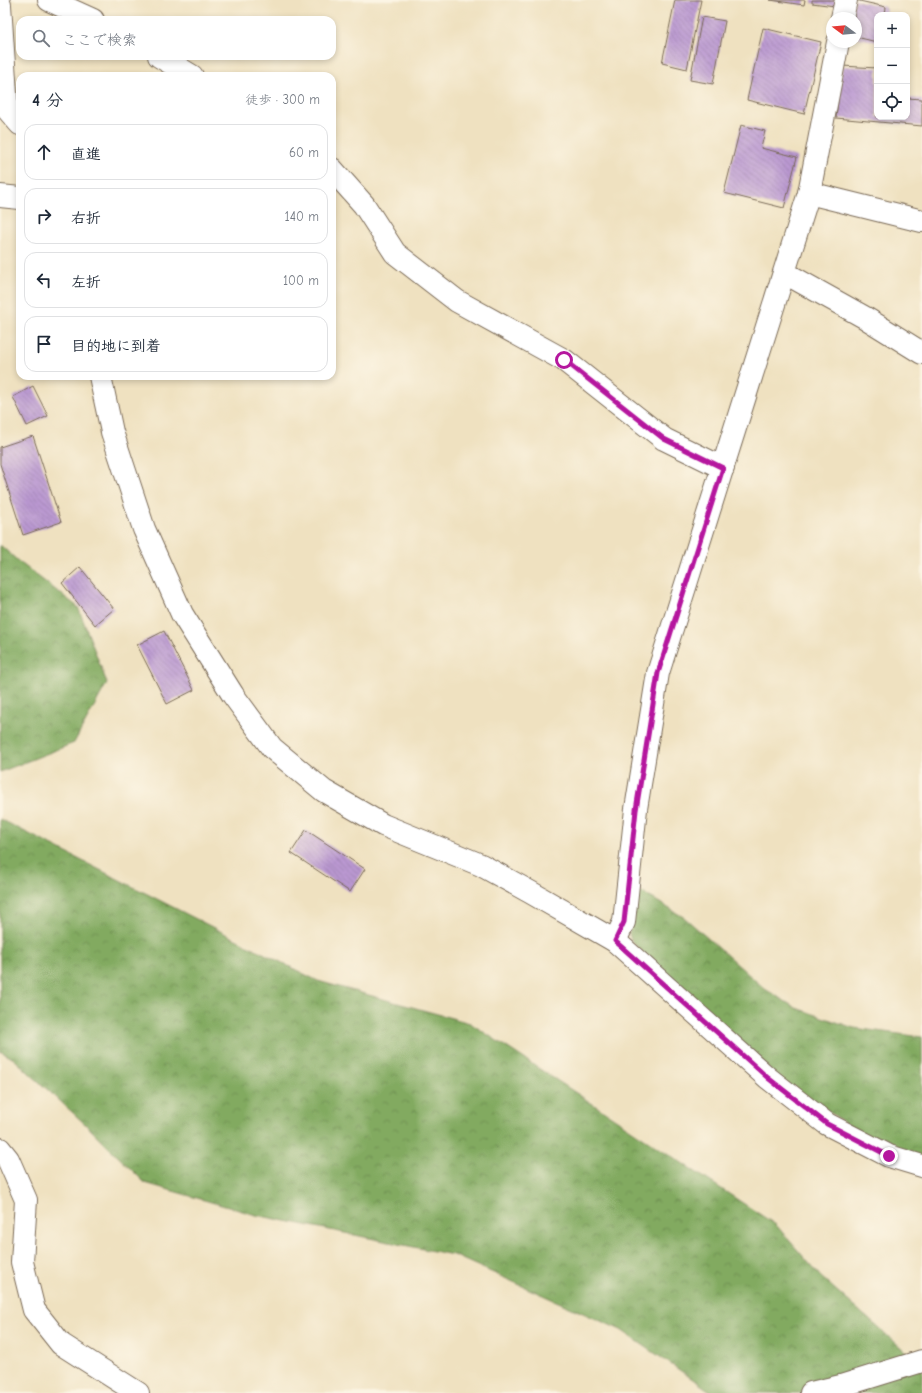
<!DOCTYPE html>
<html lang="ja">
<head>
<meta charset="utf-8">
<style>
	body { margin:0; font-family:"Comic Neue","Klee One",sans-serif; background:#f2f2f3; color:#1f2937 }
	.controls { position:absolute; right:12px; top:12px; display:grid; overflow:hidden; border-radius:8px; box-shadow:0 2px 6px #0003 }
	.controls button { width:36px; height:36px; display:grid; place-items:center; padding:0; border:0; border-bottom:1px solid #e0e1e3; background:#fff; color:#1f2937; font:20px sans-serif }
	.compass { position:absolute; left:826px; top:12px; width:36px; height:36px; border-radius:50%; background:#fff; box-shadow:0 2px 6px #0003; rotate:286deg }
	.stop { position:absolute; width:12px; height:12px; margin:-9px; border:3px solid #b5179e; border-radius:50%; background:#fff }
	.stop.end { background:#b5179e; border-color:#fff; box-shadow:0 1px 4px #0008 }
	.list { margin:0; padding:0; list-style:none }
	h2 { display:flex; justify-content:space-between; align-items:center; height:52px; margin:0; padding:0 16px; font-size:17px }
	h2 small { font-size:13px; font-weight:400; color:#747a83 }
	.list li { display:grid; grid-template-columns:26px 1fr auto; gap:12px; align-items:center; box-sizing:border-box; height:56px; margin:0 8px 8px; padding:0 8px; border:1px solid #e0e1e3; border-radius:12px }
	.list b { display:block; font-size:15px; white-space:nowrap }
	.list em { font-size:13px; font-style:normal; color:#747a83 }
	.icon { flex:none; width:22px; height:22px; fill:none; stroke:currentColor; stroke-width:2; stroke-linecap:round; stroke-linejoin:round }
	.map { position:relative; flex:none; width:922px; height:1393px; overflow:hidden }
	.search { position:absolute; background:#fff; box-shadow:0 2px 6px #0003; left:16px; top:16px; width:320px; height:44px; display:flex; align-items:center; gap:10px; box-sizing:border-box; padding:0 14px; border-radius:12px; color:#747a83; font-size:15px }
	.panel { position:absolute; background:#fff; box-shadow:0 2px 6px #0003; left:16px; top:72px; width:320px; height:308px; border-radius:12px }
	.map>svg:first-child { display:block }
	.forest { fill:url(#forest-crowns); stroke:#5e6a3f }
	.building { fill:url(#building-back-hatch) }
	.lines { fill:none; stroke-linecap:round; stroke-linejoin:round }
	.minor-casing { stroke:#7a6a57; stroke-width:24 }
	.minor { stroke:#fff; stroke-width:22 }
	.route { stroke:#b5179e; stroke-width:5 }
</style>
</head>
<body>
<div class="map">
<svg width="922" height="1393" viewBox="0 0 922 1393">
	<defs>
		<pattern id="forest-crowns" width="20" height="18" patternUnits="userSpaceOnUse"><rect width="20" height="18" fill="#82aa60"/><path d="M2 6a3 3 0 1 1 6 0M12 15a3 3 0 1 1 6 0" fill="none" stroke="#6c8b4f"/></pattern>
		<pattern id="building-back-hatch" width="6" height="6" patternUnits="userSpaceOnUse"><rect width="6" height="6" fill="#ba98d1"/><path d="M-1 5l2 2M0 0l6 6M5-1l2 2" fill="none" stroke="#987ca9"/></pattern>
	</defs>
	<rect width="100%" height="100%" fill="#fcf5e5"/>
	<filter id="ink" filterUnits="userSpaceOnUse"><feTurbulence type="fractalNoise" baseFrequency=".025" numOctaves="2"/><feDisplacementMap in="SourceGraphic" scale="8" xChannelSelector="R" yChannelSelector="G"/><feConvolveMatrix kernelMatrix="1 2 1 2 8 2 1 2 1" color-interpolation-filters="sRGB"/></filter>
	<filter id="wash" filterUnits="userSpaceOnUse"><feTurbulence type="fractalNoise" baseFrequency=".012" numOctaves="4" result="noise"/><feDisplacementMap in="SourceGraphic" scale="16" xChannelSelector="R" yChannelSelector="G"/><feGaussianBlur stdDeviation="0.9" result="paint"/><feColorMatrix in="noise" values="0 0 0 0 0 0 0 0 0 0 0 0 0 0 0 0 0 1.4 0 .05"/><feComposite in="paint" operator="in"/></filter>
	<g filter="url(#wash)">
		<rect width="100%" height="100%" fill="#efe1c0"/>
		<g class="forest">
			<path d="M0,545L18,561L78,607L107,683L74,743L0,772Z"/>
			<path d="M0,819L318,981L470,1023L776,1225L821,1277L922,1366V1393H713L621,1330L453,1255L256,1215L145,1183L84,1123L14,1059L0,1051Z"/>
			<path d="M640,891L685,918L765,989L796,1008L854,1028L922,1037V1159L863,1137L822,1106L799,1096L632,942L629,934L635,897Z"/>
		</g>
		<g id="blocks">
			<g class="building">
				<path d="M675,0H701L687,69L662,63Z"/>
				<path d="M770,0H805L804,5Z"/>
				<path d="M812,0H836L835,6L812,3Z"/>
				<path d="M855,0L886,7L885,15H877V42L856,37V18H849Z"/>
				<path d="M702,17L725,21L713,84L690,80Z"/>
				<path d="M763,28L821,42L804,114L747,100Z"/>
				<path d="M842,66L877,68V117H907V98L922,99V126L836,118Z"/>
				<path d="M741,125L765,131L761,148L797,157L784,208L724,193Z"/>
				<path d="M33,386L48,416L27,426L13,397Z"/>
				<path d="M33,436L61,522L23,535L0,464V447Z"/>
				<path d="M80,567L114,609L95,625L62,583Z"/>
				<path d="M164,631L194,690L167,704L137,645Z"/>
				<path d="M306,830L365,869L350,892L291,853Z"/>
			</g>
		</g>
	</g>
	<g filter="url(#ink)">
		<use href="#blocks" fill-opacity="0" stroke="#7a6a57" stroke-width="1"/>
		<g class="lines">
			<g class="minor-casing">
				<g id="minor">
					<path d="M49,0L93,20"/>
					<path d="M0,5L7,109L20,124"/>
					<path d="M842,18L846,0"/>
					<path d="M159,56L192,76"/>
					<path d="M332,169L364,205L395,253L457,301L564,360L664,439L723,468"/>
					<path d="M809,193L922,221"/>
					<path d="M0,196L20,198"/>
					<path d="M785,273L864,317L922,353"/>
					<path d="M100,376L112,432L144,529L182,614L233,695L272,748L324,791L383,825L481,865L530,892L615,941L768,1078L827,1124L889,1156L922,1166"/>
					<path d="M615,941L624,922L636,809L658,673L809,193L838,42"/>
					<path d="M0,1149L8,1159L26,1200L22,1262L34,1310L61,1344L138,1393"/>
					<path d="M811,1393L841,1386L922,1361"/>
				</g>
			</g>
			<use href="#minor" class="minor"/>
		</g>
	</g>
	<g class="lines" filter="url(#ink)">
		<path class="route" d="M564,360L664,439L723,468L658,673L636,810L624,922L615,941L768,1078L827,1124L889,1156"/>
	</g>
</svg>
<div class="controls">
<button>+</button>
<button>−</button>
<button><svg class="icon" aria-label="locate" viewBox="0 0 24 24"><circle cx="12" cy="12" r="6"/><path d="M12 2v4M12 18v4M2 12h4M18 12h4"/></svg></button>
</div>
<svg class="compass" viewBox="-18 -18 36 36"><path d="M0-13l5 13h-10z" fill="#e53935"/><path d="M0 13l5-13h-10z" fill="#747a83"/></svg>
<div class="stop" style="left:564px;top:360px"></div>
<div class="stop end" style="left:889px;top:1156px"></div>
<div class="search"><svg class="icon" aria-label="search" viewBox="0 0 24 24"><circle cx="10" cy="10" r="6"/><path d="M15 15l6 6"/></svg>ここで検索</div>
<section class="panel">
<h2>4 分<small>徒歩 · 300 m</small></h2>
<ul class="list">
<li><svg class="icon" aria-label="ahead" viewBox="0 0 24 24"><path d="M12 20V5M6 11l6-6 6 6"/></svg><div><b>直進</b></div><em>60 m</em></li>
<li><svg class="icon" aria-label="right" viewBox="0 0 24 24"><path d="M7 20v-9h11M14 6l5 5-5 5"/></svg><div><b>右折</b></div><em>140 m</em></li>
<li><svg class="icon" aria-label="left" viewBox="0 0 24 24"><path d="M17 20v-9H6M10 6l-5 5 5 5"/></svg><div><b>左折</b></div><em>100 m</em></li>
<li><svg class="icon" aria-label="arrive" viewBox="0 0 24 24"><path d="M6 21V4h12l-3 4 3 4H6"/></svg><div><b>目的地に到着</b></div></li>
</ul>
</section>
</div>
</body>
</html>
